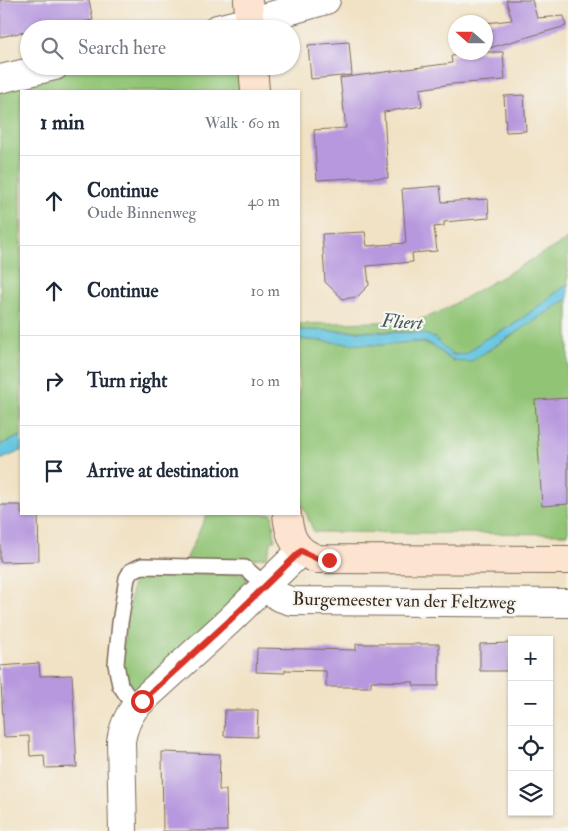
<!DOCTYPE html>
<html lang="en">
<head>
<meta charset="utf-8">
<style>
	body { margin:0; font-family:"IM FELL Double Pica",serif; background:#f2f2f3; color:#1f2937 }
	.controls { position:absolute; right:15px; bottom:15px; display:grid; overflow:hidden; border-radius:0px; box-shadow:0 1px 4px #0004 }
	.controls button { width:45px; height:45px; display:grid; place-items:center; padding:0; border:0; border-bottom:1px solid #e0e1e3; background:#fff; color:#1f2937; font:25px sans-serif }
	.compass { position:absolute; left:448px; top:15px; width:45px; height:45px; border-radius:50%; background:#fff; box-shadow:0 1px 4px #0004; rotate:291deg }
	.stop { position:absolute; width:15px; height:15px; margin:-11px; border:4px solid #d93025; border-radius:50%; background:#fff }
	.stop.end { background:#d93025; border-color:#fff; box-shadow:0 1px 5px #0008 }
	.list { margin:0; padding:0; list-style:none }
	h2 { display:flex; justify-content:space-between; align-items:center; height:65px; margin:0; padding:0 20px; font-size:21px }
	h2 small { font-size:16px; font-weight:400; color:#747a83 }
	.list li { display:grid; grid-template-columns:32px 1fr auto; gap:15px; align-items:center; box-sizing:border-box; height:90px; padding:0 20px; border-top:1px solid #e0e1e3 }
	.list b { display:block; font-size:19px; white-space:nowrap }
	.list p { margin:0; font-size:16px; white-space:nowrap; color:#747a83 }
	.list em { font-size:16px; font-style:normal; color:#747a83 }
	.icon { flex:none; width:28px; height:28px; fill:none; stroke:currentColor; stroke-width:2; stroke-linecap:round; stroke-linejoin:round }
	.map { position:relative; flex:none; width:568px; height:831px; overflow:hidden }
	.search { position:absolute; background:#fff; box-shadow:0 1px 4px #0004; left:20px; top:20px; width:280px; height:55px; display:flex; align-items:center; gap:12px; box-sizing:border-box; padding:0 18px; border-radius:28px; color:#747a83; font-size:19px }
	.panel { position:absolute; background:#fff; box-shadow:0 1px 4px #0004; left:20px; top:90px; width:280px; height:425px; border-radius:0px }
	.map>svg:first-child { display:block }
	.green { fill:#91c475; stroke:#66774a }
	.water { fill:#61c3df; stroke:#4e767e }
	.building { fill:#b798de }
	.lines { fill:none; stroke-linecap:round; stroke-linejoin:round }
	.lane-casing { stroke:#7b6a58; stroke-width:18 }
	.street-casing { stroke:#7b6a58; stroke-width:30 }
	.secondary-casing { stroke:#7b6a58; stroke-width:30 }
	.lane { stroke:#fff; stroke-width:15 }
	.street { stroke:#fff; stroke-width:28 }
	.secondary { stroke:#fde4d0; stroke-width:28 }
	.route { stroke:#d93025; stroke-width:6 }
	.labels { text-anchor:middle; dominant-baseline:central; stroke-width:4.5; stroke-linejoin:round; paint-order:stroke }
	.street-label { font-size:18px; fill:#3b2a1e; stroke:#f6f6f2 }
	.water-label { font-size:19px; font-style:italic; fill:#465858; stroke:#f6f6f2 }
</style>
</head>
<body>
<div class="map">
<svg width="568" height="831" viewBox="0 0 568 831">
	<rect width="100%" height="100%" fill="#f6f6f2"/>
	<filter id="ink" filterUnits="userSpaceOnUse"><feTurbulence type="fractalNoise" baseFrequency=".02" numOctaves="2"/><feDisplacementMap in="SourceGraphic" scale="10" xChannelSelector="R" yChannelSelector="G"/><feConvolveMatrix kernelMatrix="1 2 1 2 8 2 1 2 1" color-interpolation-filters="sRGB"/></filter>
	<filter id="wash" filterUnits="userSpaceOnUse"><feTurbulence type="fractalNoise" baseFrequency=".0096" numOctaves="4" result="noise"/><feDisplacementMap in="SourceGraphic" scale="20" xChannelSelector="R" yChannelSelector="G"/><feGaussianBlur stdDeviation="1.12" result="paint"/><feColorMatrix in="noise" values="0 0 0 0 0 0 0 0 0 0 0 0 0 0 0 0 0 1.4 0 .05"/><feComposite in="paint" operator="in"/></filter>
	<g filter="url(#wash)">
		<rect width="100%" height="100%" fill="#f1e2c5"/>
		<g class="green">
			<path d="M83,66H239L241,91H21V436L0,445V86Z"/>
			<path d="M568,239V284L513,325L483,340L466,354L460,356L449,352L435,338L413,332L299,330V324L416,321L440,312Z"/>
			<path d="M568,299V534L314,532L302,504L299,455V339C325,341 351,344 377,345C392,345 412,340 427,344C437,346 444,356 453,361L488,351Z"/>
			<path d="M207,514H272L275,540L272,541L267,557L246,560H186Z"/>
			<path d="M140,573L242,574L252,583L136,691L122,672V654L133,581Z"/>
		</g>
		<g class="water">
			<path d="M568,284V299L470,362C442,363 445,348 426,343C411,340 394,345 380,345C353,345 325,341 299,339V330L422,333L435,338L449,352L453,355L466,354L483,340L513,325Z"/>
			<path d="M21,436V451L0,460V445Z"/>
		</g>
		<g id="blocks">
			<g class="building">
				<path d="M0,0H89L93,20L52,28L29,29V31L0,37Z"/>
				<path d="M506,0H532L537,18L564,16L566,26L486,49V23L512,20Z"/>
				<path d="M349,42L352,75L311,79L308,45Z"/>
				<path d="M466,52H503L505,80L452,84L420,89L422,106L384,112L388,178H352L317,180L314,130L346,128L340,78L452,63L451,56L467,54Z"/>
				<path d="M524,95L526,131L506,132L504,96Z"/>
				<path d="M440,186L442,202L488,199L489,218L444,222V226L434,227L437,251L412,253L413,262L367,266L369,285L357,297L343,299L325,282L322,234L365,232L367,246L406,243L402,189Z"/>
				<path d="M568,398V504L542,506L535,400Z"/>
				<path d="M0,505H21V514H38L39,561L0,562Z"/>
				<path d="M509,643L510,671H480V644Z"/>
				<path d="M356,644H439V686H414L413,682L371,681V687H326V671L285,670V673L256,672L257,648L356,650Z"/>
				<path d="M39,663L40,676L72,675L77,767L45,768L44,755L30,756L29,736L4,737L0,666Z"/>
				<path d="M225,710H258L257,737L224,736Z"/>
				<path d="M162,752L220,754L219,790H226L227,831H163Z"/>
			</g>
		</g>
	</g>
	<g filter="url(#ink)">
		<use href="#blocks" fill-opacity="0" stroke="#7b6a58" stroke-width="1"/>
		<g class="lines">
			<g class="lane-casing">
				<path id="lane" d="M135,707L120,685L116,664L120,623L127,578L131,571L142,566L245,568L265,585"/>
			</g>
			<g class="street-casing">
				<g id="street">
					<path d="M217,29L274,15L326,0"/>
					<path d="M0,79L55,66"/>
					<path d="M265,585L279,597L291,601L568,603"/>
					<path d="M123,831L121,741C123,728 127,718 135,707L229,621L301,551"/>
				</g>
			</g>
			<g class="secondary-casing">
				<g id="secondary">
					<path d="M248,0L250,29"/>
					<path d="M253,66L255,91"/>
					<path d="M287,514C289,536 295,552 318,559L568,560"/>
				</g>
			</g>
			<use href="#lane" class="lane"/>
			<use href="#street" class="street"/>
			<use href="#secondary" class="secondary"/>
		</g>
	</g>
	<g class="lines" filter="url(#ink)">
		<path class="route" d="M142,701L229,621L301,551L318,559L329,560"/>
	</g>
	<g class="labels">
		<g class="street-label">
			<text transform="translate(404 601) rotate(1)">Burgemeester van der Feltzweg</text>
		</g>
		<g class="water-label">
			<text transform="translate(402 322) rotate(4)">Fliert</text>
		</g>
	</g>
</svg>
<div class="controls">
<button>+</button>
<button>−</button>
<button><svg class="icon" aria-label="locate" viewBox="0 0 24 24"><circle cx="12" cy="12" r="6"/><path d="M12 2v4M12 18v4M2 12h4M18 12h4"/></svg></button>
<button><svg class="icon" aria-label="layers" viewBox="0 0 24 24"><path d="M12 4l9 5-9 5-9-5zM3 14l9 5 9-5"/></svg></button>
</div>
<svg class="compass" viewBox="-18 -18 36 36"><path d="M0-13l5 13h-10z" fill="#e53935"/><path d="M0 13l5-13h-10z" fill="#747a83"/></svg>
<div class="stop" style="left:142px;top:701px"></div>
<div class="stop end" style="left:329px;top:560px"></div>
<div class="search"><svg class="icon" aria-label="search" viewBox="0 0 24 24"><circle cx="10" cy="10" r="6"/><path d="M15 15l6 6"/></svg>Search here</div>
<section class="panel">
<h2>1 min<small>Walk · 60 m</small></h2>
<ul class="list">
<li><svg class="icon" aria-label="ahead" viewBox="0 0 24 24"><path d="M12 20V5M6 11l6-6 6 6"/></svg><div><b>Continue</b><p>Oude Binnenweg</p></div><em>40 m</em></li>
<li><svg class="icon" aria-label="ahead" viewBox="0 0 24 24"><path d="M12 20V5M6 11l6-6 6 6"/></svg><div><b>Continue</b></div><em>10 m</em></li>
<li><svg class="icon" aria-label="right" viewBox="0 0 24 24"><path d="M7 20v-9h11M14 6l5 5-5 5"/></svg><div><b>Turn right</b></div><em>10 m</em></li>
<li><svg class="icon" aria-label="arrive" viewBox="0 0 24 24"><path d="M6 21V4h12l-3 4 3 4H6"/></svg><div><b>Arrive at destination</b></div></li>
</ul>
</section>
</div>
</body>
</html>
